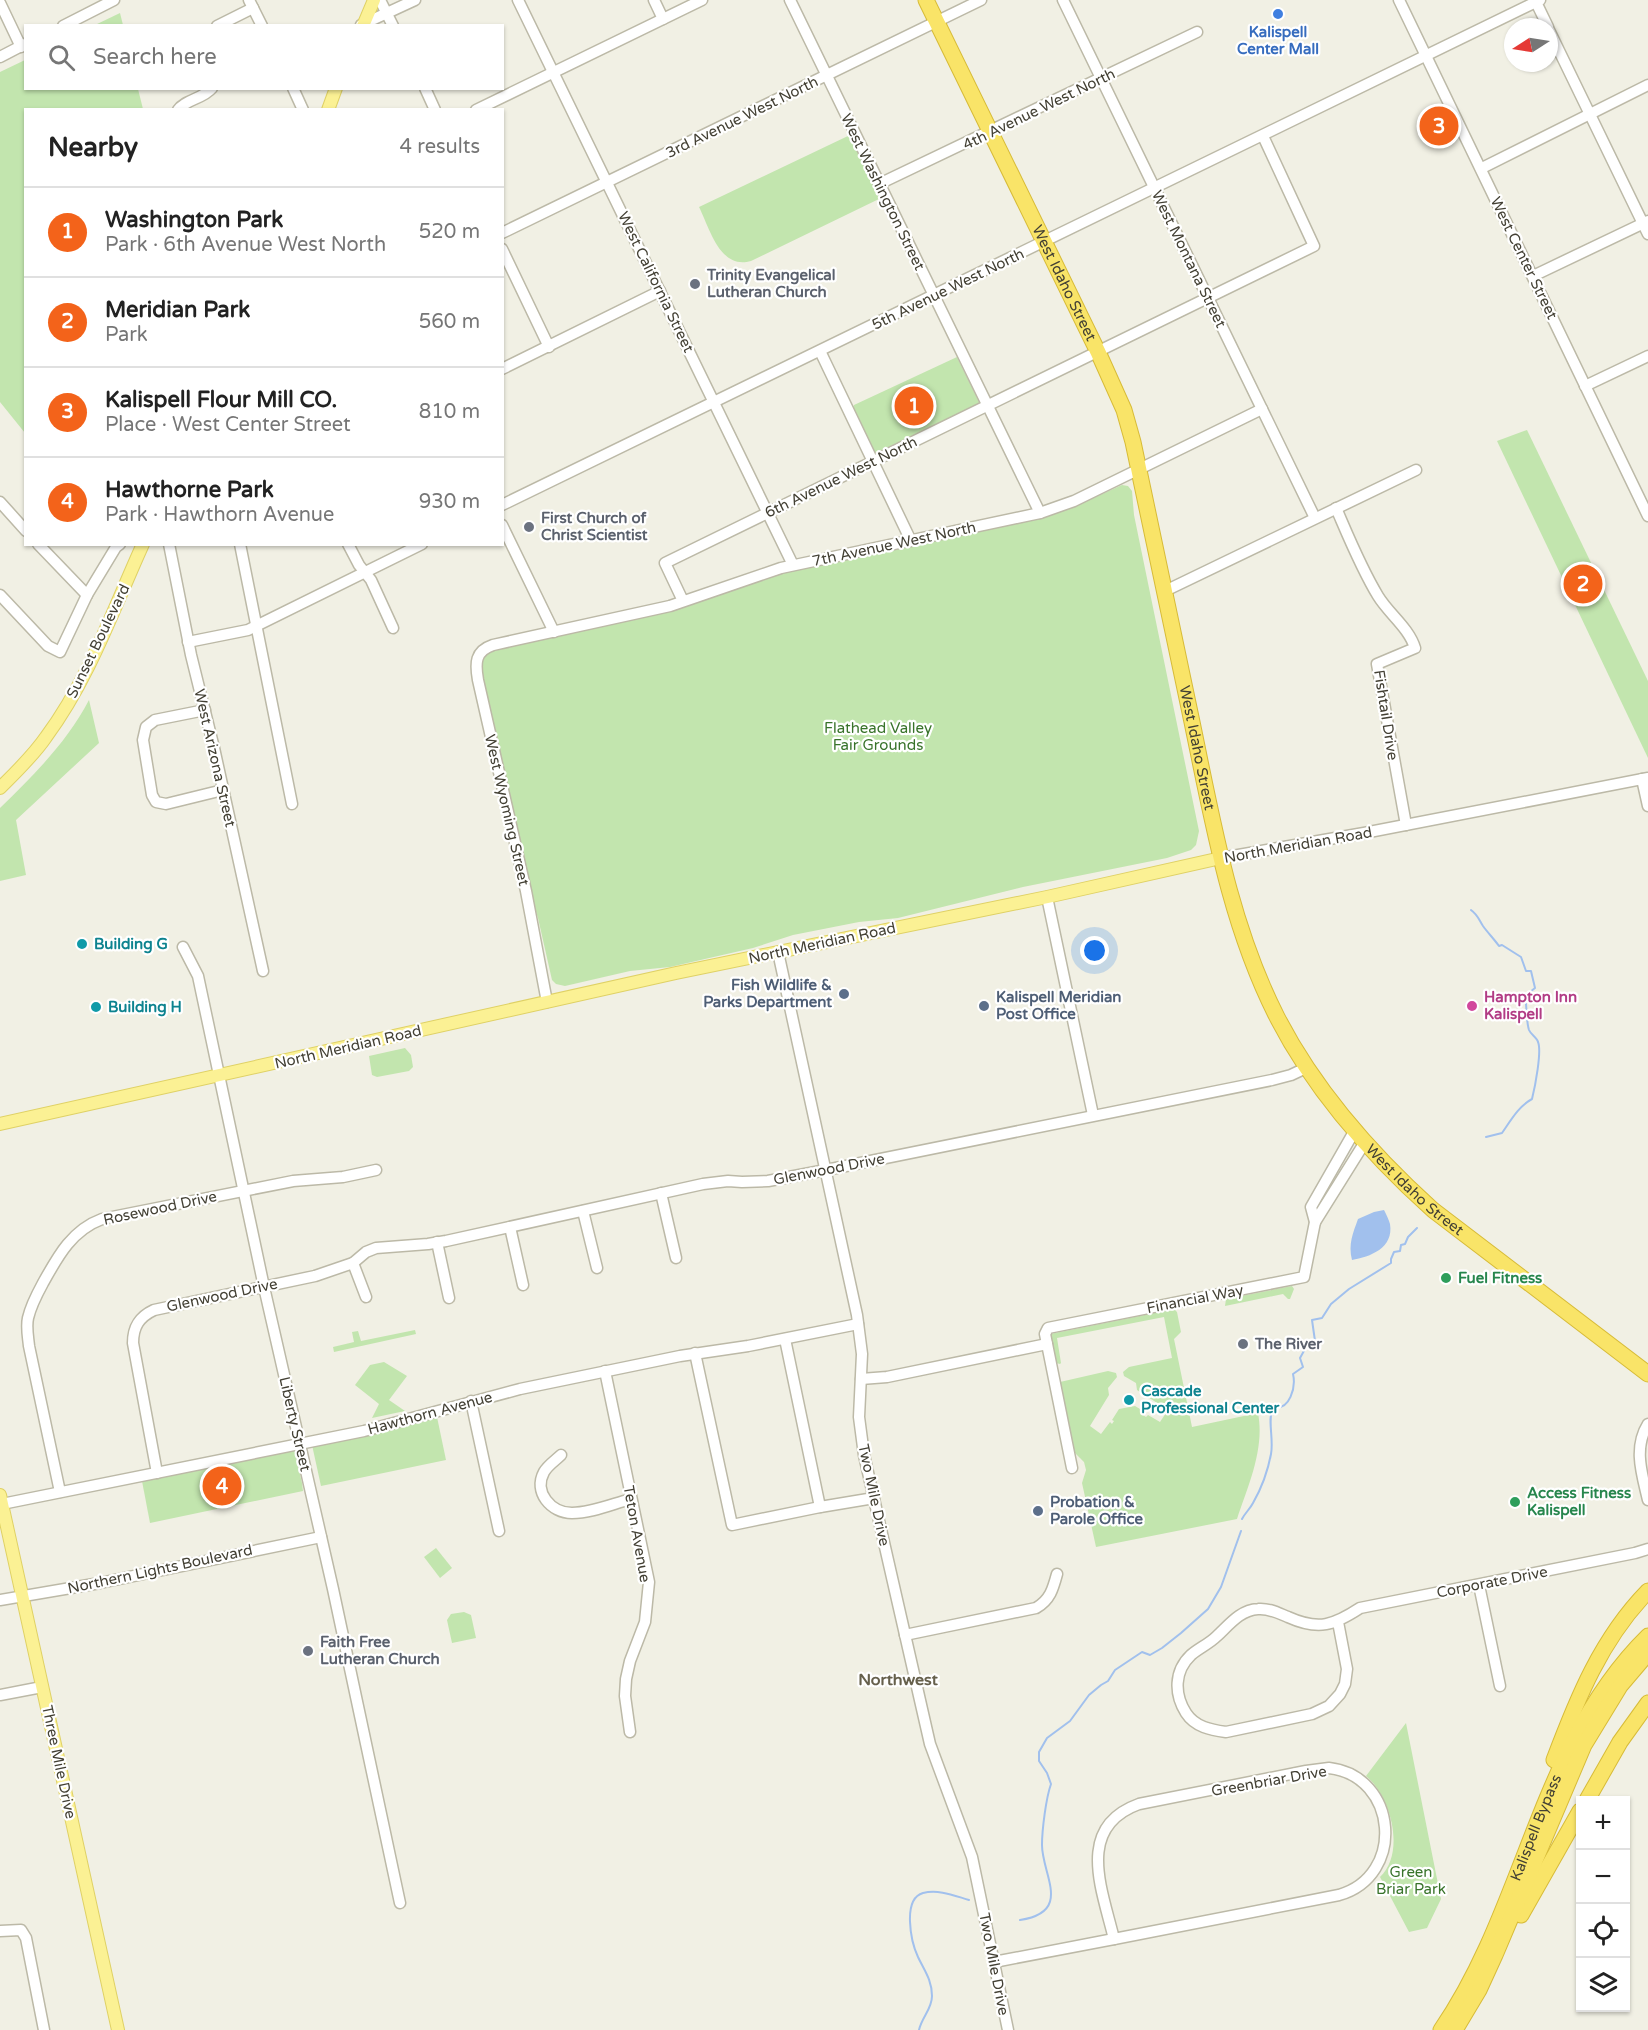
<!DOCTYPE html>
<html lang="en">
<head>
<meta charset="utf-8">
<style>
	body { margin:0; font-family:"Varela Round",sans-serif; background:#f6f6f6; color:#222 }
	.controls { position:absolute; right:18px; bottom:18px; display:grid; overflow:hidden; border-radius:0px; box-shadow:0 2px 4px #0004 }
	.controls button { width:54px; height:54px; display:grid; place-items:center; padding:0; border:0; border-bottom:2px solid #e0e0e0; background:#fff; color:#222; font:30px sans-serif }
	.compass { position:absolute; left:1504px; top:18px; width:54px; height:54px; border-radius:50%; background:#fff; box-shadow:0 2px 4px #0004; rotate:258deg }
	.you { position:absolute; left:1095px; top:951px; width:21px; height:21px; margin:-15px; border:4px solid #fff; border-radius:50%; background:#1a73e8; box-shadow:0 0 0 9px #1a73e833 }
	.badge { display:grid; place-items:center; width:39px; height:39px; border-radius:50%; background:#f3631a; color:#fff; font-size:20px; font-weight:700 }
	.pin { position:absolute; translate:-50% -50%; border:3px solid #fff; box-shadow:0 2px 6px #0006 }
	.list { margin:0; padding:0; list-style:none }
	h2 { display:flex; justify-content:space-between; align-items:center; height:78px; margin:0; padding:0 24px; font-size:26px }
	h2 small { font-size:20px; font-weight:400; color:#767676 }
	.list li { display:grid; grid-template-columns:39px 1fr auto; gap:18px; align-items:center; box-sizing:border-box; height:90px; padding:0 24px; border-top:2px solid #e0e0e0 }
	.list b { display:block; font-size:22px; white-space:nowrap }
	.list p { margin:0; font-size:20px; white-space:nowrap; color:#767676 }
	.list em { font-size:20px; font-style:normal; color:#767676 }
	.icon { flex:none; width:33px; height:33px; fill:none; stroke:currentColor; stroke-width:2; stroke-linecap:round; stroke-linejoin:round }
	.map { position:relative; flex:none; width:1648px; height:2030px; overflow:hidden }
	.search { position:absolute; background:#fff; box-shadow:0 2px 4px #0004; left:24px; top:24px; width:480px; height:66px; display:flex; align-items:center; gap:15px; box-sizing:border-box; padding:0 21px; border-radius:0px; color:#767676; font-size:22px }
	.panel { position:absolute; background:#fff; box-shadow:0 2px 4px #0004; left:24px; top:108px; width:480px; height:438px; border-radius:0px }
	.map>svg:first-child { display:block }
	.green { fill:#c2e5ae }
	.water { fill:#a1c0ed }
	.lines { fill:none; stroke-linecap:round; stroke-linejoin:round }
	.stream { stroke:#a1c0ed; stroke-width:2 }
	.minor-casing { stroke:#bcb9a7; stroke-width:13 }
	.major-casing { stroke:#dfd165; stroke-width:14 }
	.highway-casing { stroke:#d7bb38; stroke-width:17 }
	.minor { stroke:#fff; stroke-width:10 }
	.major { stroke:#fbf194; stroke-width:12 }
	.highway { stroke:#f9e468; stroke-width:15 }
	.shop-dot { fill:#3f7fe0; stroke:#fff; stroke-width:2 }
	.worship-dot { fill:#6b7280; stroke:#fff; stroke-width:2 }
	.culture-dot { fill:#0f9aa8; stroke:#fff; stroke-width:2 }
	.service-dot { fill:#5c6f8a; stroke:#fff; stroke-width:2 }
	.hotel-dot { fill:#d1479c; stroke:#fff; stroke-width:2 }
	.leisure-dot { fill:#2e9e5b; stroke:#fff; stroke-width:2 }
	.labels { text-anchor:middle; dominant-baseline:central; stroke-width:4.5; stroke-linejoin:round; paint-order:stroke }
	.shop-label { font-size:15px; font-weight:bold; fill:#366cbe; stroke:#fff }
	.street-label { font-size:15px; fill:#434034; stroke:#fff }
	.worship-label { font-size:15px; font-weight:bold; fill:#5b616d; stroke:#fff; text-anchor:start }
	.park-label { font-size:15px; fill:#38732a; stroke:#fff }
	.culture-label { font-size:15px; font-weight:bold; fill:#0d838f; stroke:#fff; text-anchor:start }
	.service-label { font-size:15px; font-weight:bold; fill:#4e5e75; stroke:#fff; text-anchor:start }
	.hotel-label { font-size:15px; font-weight:bold; fill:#b23c85; stroke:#fff; text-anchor:start }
	.leisure-label { font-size:15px; font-weight:bold; fill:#27864d; stroke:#fff; text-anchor:start }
	.neighbourhood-label { font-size:16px; font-weight:bold; fill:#66604c; stroke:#fff }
</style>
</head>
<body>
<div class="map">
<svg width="1648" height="2030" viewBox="0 0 1648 2030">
	<rect width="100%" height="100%" fill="#f1f0e4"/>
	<g class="green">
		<path d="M120,13L123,25H95Z"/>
		<path d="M25,60L26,88L138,89L143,109L26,110L25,433L0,402V72Z"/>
		<path d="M850,135L881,198L751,261C720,270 710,229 699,207Z"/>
		<path d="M957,357L980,404L874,454L853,408L854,405Z"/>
		<path d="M1527,430L1648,681V758L1497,441Z"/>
		<path d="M1122,485L1128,486L1132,491L1134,515L1199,831L1196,845L1191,850L1167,858L1023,887L898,918L859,922L793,935L753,948L670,967L630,971L565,986L556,984L552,980L538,918L527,884L480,669L484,653L670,610L782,572L1043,517L1069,509Z"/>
		<path d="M89,700L99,743L16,820L26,875L0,881V808C34,775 67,742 89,700Z"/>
		<path d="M405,1048L411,1055L413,1067L409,1071L377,1077L372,1075L369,1056Z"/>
		<path d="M1292,1286L1294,1289L1290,1299H1288L1283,1294L1225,1306L1226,1299Z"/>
		<path d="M1174,1309L1177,1312L1181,1332L1174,1339L1192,1427L1258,1413C1265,1449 1248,1486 1237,1519L1096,1547L1082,1483L1086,1470L1084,1462L1074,1452L1060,1382L1108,1371L1116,1373L1117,1377L1108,1388L1109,1395L1090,1426L1101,1434L1110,1422L1112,1424L1114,1421L1112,1420L1119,1409L1135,1406L1145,1412L1143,1415L1146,1417L1148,1415L1160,1422L1168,1410L1137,1390L1136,1383L1124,1376L1123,1372L1129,1367L1172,1358L1164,1317L1057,1338L1061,1363L1060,1364L1056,1363L1050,1334Z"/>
		<path d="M415,1330L416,1334L334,1352L333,1347L354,1342L352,1332L358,1331L361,1341Z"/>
		<path d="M384,1362L407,1376L389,1400L405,1411L372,1418L379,1404L355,1385L370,1365Z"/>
		<path d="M437,1417L446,1460L321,1486L312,1445Z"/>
		<path d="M294,1449L302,1483L303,1491L150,1523L142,1481Z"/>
		<path d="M436,1548L452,1568L440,1578L424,1557Z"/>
		<path d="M464,1612L471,1615L476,1638L452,1643L447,1620L451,1614Z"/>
		<path d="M1406,1723L1441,1899L1427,1928L1409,1932L1380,1877C1406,1853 1391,1796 1366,1776Z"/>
	</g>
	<path class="water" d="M1384,1210C1386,1214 1389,1220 1390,1224C1394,1248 1370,1257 1352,1260C1348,1244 1353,1233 1358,1219L1374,1212Z"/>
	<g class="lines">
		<g class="stream">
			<path d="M1471,910C1478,915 1479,920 1483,926C1488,933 1494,939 1499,946L1502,945L1521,957L1526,971H1531L1535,988L1525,996C1527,1006 1526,1021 1529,1030C1531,1035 1537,1037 1538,1042C1542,1051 1535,1087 1532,1099C1519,1106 1511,1120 1502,1133L1486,1137"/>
			<path d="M1242,1519C1245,1513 1250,1509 1253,1503C1261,1489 1268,1470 1271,1454C1274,1439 1267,1419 1273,1407C1290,1411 1296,1387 1293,1374L1303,1367L1300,1358L1305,1349L1304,1345L1315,1341L1312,1320L1322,1318L1331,1304L1349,1289L1391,1263V1259L1394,1252L1400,1251L1401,1245L1405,1244L1408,1237L1417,1228"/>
			<path d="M1020,1920C1073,1912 1042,1875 1042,1845C1042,1830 1046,1798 1051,1784L1047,1773L1039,1761V1752L1047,1738L1070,1721L1089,1695L1101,1685L1108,1681L1115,1670L1142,1652L1150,1655L1162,1648L1181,1633L1208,1609L1221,1587L1241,1531"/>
			<path d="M919,2030C922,2017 932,2009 932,1996C932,1980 924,1970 918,1957C911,1942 902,1899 923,1893C939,1889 955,1896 969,1900"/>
		</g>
		<g class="minor-casing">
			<g id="minor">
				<path d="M249,0L262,26"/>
				<path d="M380,0L393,26"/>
				<path d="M518,0L793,565"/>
				<path d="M654,0L663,19"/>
				<path d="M790,0L1040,513"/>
				<path d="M1063,0L1315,518"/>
				<path d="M1399,0L1648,516"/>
				<path d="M1535,0L1548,27"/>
				<path d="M0,3L21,47"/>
				<path d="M361,25L415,0"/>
				<path d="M63,26L114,0"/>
				<path d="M217,26L253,8"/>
				<path d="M1549,30L1648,234"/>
				<path d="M0,57L25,44"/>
				<path d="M293,88L303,110"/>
				<path d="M425,88L435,110"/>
				<path d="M178,110C186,99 203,99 212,88"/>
				<path d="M476,110L702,0"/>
				<path d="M1482,168L1648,85"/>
				<path d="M879,184L1197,32"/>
				<path d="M502,233L981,0"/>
				<path d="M502,249L549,347"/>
				<path d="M1533,276L1648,221"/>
				<path d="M820,351L911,541"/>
				<path d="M502,369L660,291"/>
				<path d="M1585,386L1648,356"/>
				<path d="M0,502L26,531"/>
				<path d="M502,505L1540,0"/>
				<path d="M1336,508C1349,538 1361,568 1378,596C1389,614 1409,628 1415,648L1377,664L1406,825"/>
				<path d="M502,525L554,632"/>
				<path d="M38,544L87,595"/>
				<path d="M169,544L191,655L214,748L263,971"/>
				<path d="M240,544L292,804"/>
				<path d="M348,544L359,565L371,580L393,628"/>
				<path d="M1165,591L1416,470"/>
				<path d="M0,595L48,646L60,652L87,595L116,547L120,544"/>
				<path d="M683,601L665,563L1314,246L1263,136"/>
				<path d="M188,642L248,630L422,544"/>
				<path d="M205,710L155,720L146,727L143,740L152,795L156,802L166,804L223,790"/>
				<path d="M1642,779L1648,806"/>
				<path d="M1221,858L1364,833L1648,778"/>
				<path d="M1047,897L1093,1115"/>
				<path d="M183,947L198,976L264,1287L333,1589L400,1903"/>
				<path d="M778,952L857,1315L862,1354L859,1417L864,1455L930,1744L972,1857L1008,2030"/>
				<path d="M547,1002L526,891L478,680C475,663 475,651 493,645L670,606L781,568L1040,513L1074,501L1262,409"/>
				<path d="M661,1193L676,1258"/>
				<path d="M583,1211L597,1268"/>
				<path d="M1315,1222L1365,1142"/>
				<path d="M510,1227L523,1285"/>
				<path d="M437,1242L449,1298"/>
				<path d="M353,1263L366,1297"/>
				<path d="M785,1339L820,1507"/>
				<path d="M695,1353L732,1525L820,1507L874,1498"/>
				<path d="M605,1371L649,1582L645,1622L630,1661L626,1679L625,1696L630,1732"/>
				<path d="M861,1379L887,1377L1047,1344"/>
				<path d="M471,1401L499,1531"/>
				<path d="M1648,1424C1633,1448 1642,1474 1648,1500"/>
				<path d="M561,1455C556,1460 548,1465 544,1472C533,1492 551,1513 572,1513C592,1513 612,1504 631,1499"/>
				<path d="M1072,1468L1045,1334L1048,1328L1304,1277L1315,1222L1311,1207L1355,1130"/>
				<path d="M157,1473L133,1343C133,1327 139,1317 154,1310L315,1276L353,1263L366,1252L376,1248L428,1244L446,1241L703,1184L728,1181L742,1182L768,1181L826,1170L1272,1080L1291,1075L1308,1067"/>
				<path d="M60,1492L29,1346C28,1336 26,1327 28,1318C31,1305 37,1294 43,1283C58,1256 72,1230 102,1219L293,1181L343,1177L376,1170"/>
				<path d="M2,1504L364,1431L520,1389L680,1356L748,1346L858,1324"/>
				<path d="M1479,1585L1500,1686"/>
				<path d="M0,1600L100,1583L321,1537"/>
				<path d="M1338,1622L1347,1669L1345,1684L1340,1694L1329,1706L1312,1714L1226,1732C1211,1730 1195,1727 1186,1713C1174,1694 1174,1671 1191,1655C1199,1648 1209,1644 1217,1636C1229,1625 1240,1610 1258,1609C1269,1608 1278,1613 1288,1617C1319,1631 1334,1625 1360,1608L1635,1553L1648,1549"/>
				<path d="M905,1635L1036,1608C1050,1600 1053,1589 1057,1574"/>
				<path d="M0,1695L42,1687"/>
				<path d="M1329,1768C1398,1776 1406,1876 1339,1895L1114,1939C1102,1889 1075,1827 1139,1804L1306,1771Z"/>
				<path d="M0,1931L21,1930L26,1938L44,2030"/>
				<path d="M994,1962L1114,1939"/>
			</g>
		</g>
		<g class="major-casing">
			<g id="major">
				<path d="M363,26L374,0"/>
				<path d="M328,110L336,88"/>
				<path d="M0,788C16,772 33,756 46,737C89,679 113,610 143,544"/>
				<path d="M0,1124L676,973L1047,897L1221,858"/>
				<path d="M0,1495L118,2030"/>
			</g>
		</g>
		<g class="highway-casing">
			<g id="highway">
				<path id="s1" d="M926,0L1098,352L1124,410L1133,442C1152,536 1173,629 1192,722C1213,823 1230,925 1277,1017C1315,1091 1373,1156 1433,1210L1648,1374"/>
				<path d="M1554,1760C1577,1699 1601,1639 1648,1591"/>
				<path d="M1587,1800L1620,1742L1648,1703"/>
				<path d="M1521,1915L1580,1811"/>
				<path id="s2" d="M1441,2030C1526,1907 1539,1743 1648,1636"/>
				<path d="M1455,2030L1479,1990L1495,1955L1584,1745L1620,1686L1648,1653"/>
			</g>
		</g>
		<use href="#minor" class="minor"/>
		<use href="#major" class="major"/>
		<use href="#highway" class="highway"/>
	</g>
	<circle class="shop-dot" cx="1278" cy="14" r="6"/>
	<g class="worship-dot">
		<circle cx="695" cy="284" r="6"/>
		<circle cx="529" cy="527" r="6"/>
		<circle cx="1243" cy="1344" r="6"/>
		<circle cx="308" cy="1651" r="6"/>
	</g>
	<g class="culture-dot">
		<circle cx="82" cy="944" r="6"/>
		<circle cx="96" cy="1007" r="6"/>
		<circle cx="1129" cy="1400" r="6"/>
	</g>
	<g class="service-dot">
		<circle cx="844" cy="994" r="6"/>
		<circle cx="984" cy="1006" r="6"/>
		<circle cx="1038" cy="1511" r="6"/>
	</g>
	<circle class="hotel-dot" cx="1472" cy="1006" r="6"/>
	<g class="leisure-dot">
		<circle cx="1446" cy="1278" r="6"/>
		<circle cx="1515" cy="1502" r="6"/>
	</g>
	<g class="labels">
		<g class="shop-label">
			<text x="1278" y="32">Kalispell<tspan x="1278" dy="17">Center Mall</tspan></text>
		</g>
		<g class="street-label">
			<text transform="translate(1039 109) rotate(-26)">4th Avenue West North</text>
			<text transform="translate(742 117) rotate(-26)">3rd Avenue West North</text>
			<text transform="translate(883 192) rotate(64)">West Washington Street</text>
			<text transform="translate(1524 258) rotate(64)">West Center Street</text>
			<text transform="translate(1189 259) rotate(64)">West Montana Street</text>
			<text transform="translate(656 282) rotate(64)">West California Street</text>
			<text stroke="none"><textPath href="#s1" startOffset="315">West Idaho Street</textPath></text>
			<text transform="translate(948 289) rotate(-26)">5th Avenue West North</text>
			<text transform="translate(841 477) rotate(-26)">6th Avenue West North</text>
			<text transform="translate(894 544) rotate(-12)">7th Avenue West North</text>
			<text transform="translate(98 641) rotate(-64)">Sunset Boulevard</text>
			<text transform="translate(1386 715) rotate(81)">Fishtail Drive</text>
			<text stroke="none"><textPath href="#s1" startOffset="801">West Idaho Street</textPath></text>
			<text transform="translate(215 758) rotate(77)">West Arizona Street</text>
			<text transform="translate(507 810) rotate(77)">West Wyoming Street</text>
			<text transform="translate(1298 845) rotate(-10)">North Meridian Road</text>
			<text transform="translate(822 943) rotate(-12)">North Meridian Road</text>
			<text transform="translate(348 1047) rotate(-13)">North Meridian Road</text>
			<text transform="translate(829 1169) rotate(-11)">Glenwood Drive</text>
			<text stroke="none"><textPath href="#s1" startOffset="1305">West Idaho Street</textPath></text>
			<text transform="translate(160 1208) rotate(-12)">Rosewood Drive</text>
			<text transform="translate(222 1295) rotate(-12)">Glenwood Drive</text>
			<text transform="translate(1195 1299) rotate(-11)">Financial Way</text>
			<text transform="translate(430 1413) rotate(-15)">Hawthorn Avenue</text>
			<text transform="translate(295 1424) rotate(77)">Liberty Street</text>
			<text transform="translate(874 1495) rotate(78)">Two Mile Drive</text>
			<text transform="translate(637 1534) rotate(80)">Teton Avenue</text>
			<text transform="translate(160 1569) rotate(-12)">Northern Lights Boulevard</text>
			<text transform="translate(1492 1582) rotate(-11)">Corporate Drive</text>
			<text transform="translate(59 1762) rotate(78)">Three Mile Drive</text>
			<text transform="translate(1269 1781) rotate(-10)">Greenbriar Drive</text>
			<text stroke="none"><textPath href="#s2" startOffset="224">Kalispell Bypass</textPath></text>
			<text transform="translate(994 1964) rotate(79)">Two Mile Drive</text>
		</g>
		<g class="worship-label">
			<text x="707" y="275">Trinity Evangelical<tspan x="707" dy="17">Lutheran Church</tspan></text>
			<text x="541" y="518">First Church of<tspan x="541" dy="17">Christ Scientist</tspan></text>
			<text x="1255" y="1344">The River</text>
			<text x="320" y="1642">Faith Free<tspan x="320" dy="17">Lutheran Church</tspan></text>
		</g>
		<g class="park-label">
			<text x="878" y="728">Flathead Valley<tspan x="878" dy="17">Fair Grounds</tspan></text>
			<text x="1411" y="1872">Green<tspan x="1411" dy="17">Briar Park</tspan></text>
		</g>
		<g class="culture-label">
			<text x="94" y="944">Building G</text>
			<text x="108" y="1007">Building H</text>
			<text x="1141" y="1391">Cascade<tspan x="1141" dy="17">Professional Center</tspan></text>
		</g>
		<g class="service-label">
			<text x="832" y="985" text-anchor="end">Fish Wildlife &amp;<tspan x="832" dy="17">Parks Department</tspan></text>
			<text x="996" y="997">Kalispell Meridian<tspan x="996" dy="17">Post Office</tspan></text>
			<text x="1050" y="1502">Probation &amp;<tspan x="1050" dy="17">Parole Office</tspan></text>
		</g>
		<g class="hotel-label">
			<text x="1484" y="997">Hampton Inn<tspan x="1484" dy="17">Kalispell</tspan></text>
		</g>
		<g class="leisure-label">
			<text x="1458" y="1278">Fuel Fitness</text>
			<text x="1527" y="1493">Access Fitness<tspan x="1527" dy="17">Kalispell</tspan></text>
		</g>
		<g class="neighbourhood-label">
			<text x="898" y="1680">Northwest</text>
		</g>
	</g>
</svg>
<div class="controls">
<button>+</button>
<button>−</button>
<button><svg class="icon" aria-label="locate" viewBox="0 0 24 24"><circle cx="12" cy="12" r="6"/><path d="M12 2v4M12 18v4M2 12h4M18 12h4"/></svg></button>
<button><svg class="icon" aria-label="layers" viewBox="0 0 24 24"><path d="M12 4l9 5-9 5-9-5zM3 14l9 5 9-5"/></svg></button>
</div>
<svg class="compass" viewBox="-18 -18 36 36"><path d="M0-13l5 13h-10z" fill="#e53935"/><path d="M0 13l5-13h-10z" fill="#767676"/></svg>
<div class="you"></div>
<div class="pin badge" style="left:914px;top:406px">1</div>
<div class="pin badge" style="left:1583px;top:584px">2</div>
<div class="pin badge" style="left:1439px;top:126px">3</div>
<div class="pin badge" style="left:222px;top:1486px">4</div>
<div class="search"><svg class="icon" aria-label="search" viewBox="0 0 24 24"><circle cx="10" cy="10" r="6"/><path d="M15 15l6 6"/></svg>Search here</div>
<section class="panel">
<h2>Nearby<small>4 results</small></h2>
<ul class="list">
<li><span class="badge">1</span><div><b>Washington Park</b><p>Park · 6th Avenue West North</p></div><em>520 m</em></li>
<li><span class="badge">2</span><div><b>Meridian Park</b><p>Park</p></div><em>560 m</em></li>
<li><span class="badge">3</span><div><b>Kalispell Flour Mill CO.</b><p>Place · West Center Street</p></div><em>810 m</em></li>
<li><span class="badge">4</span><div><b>Hawthorne Park</b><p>Park · Hawthorn Avenue</p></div><em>930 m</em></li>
</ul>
</section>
</div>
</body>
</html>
